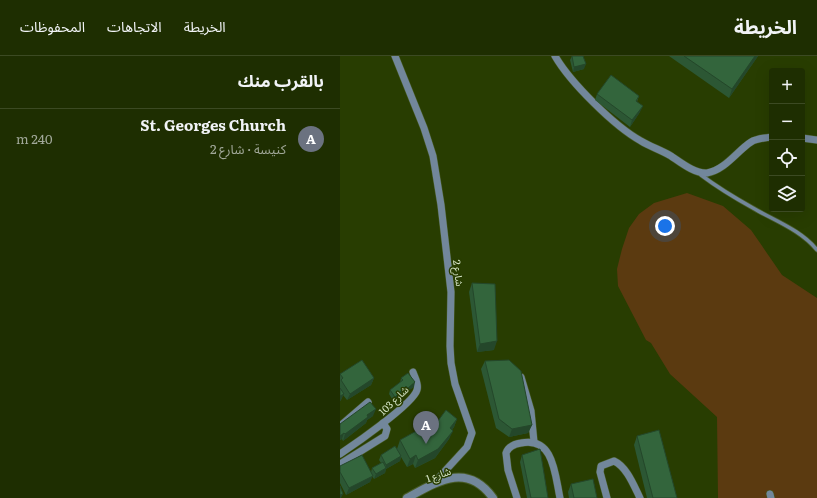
<!DOCTYPE html>
<html lang="ar">
<head>
<meta charset="utf-8">
<style>
	body { margin:0; font-family:Literata,"Noto Sans Arabic",serif; background:#2b3a10; color:#f1f3f6; direction:rtl }
	.controls { position:absolute; right:12px; top:12px; display:grid; overflow:hidden; border-radius:4px; box-shadow:0 4px 16px #0002 }
	.controls button { width:36px; height:36px; display:grid; place-items:center; padding:0; border:0; border-bottom:1px solid #3c4a23; background:#1e2e01; color:#f1f3f6; font:20px sans-serif }
	.you { position:absolute; left:325px; top:170px; width:14px; height:14px; margin:-10px; border:3px solid #fff; border-radius:50%; background:#1a73e8; box-shadow:0 0 0 6px #1a73e833 }
	.badge { display:grid; place-items:center; width:26px; height:26px; border-radius:50%; background:#bca0f2; color:#fff; font-size:13px; font-weight:700 }
	.pin { position:absolute; translate:-50% -33px; filter:drop-shadow(0 1px 2px #0008) }
	.pin::after { content:''; position:absolute; top:21px; width:14px; height:12px; background:inherit; clip-path:polygon(0 0,100% 0,50% 100%) }
	.list { margin:0; padding:0; list-style:none }
	h2 { display:flex; justify-content:space-between; align-items:center; height:52px; margin:0; padding:0 16px; font-size:17px }
	h2 small { font-size:13px; font-weight:400; color:#a1a899 }
	.list li { display:grid; grid-template-columns:26px 1fr auto; gap:12px; align-items:center; box-sizing:border-box; height:60px; padding:0 16px; border-top:1px solid #3c4a23 }
	.list b { display:block; font-size:15px; white-space:nowrap }
	.list p { margin:0; font-size:13px; white-space:nowrap; color:#a1a899 }
	.list em { font-size:13px; font-style:normal; color:#a1a899 }
	.icon { flex:none; width:22px; height:22px; fill:none; stroke:currentColor; stroke-width:2; stroke-linecap:round; stroke-linejoin:round }
	.map { position:relative; flex:none; width:477px; height:442px; overflow:hidden; direction:ltr }
	header { display:flex; align-items:center; gap:24px; box-sizing:border-box; height:56px; padding:0 20px; background:#1e2e01; border-bottom:1px solid #3c4a23 }
	header strong { font-size:19px }
	nav { display:flex; gap:22px; margin-inline-start:auto; font-size:14px }
	main { display:flex }
	aside { flex:1; background:#1e2e01 }
	.map>svg:first-child { display:block }
	.green { fill:#5b3a10 }
	.lines { fill:none; stroke-linecap:round; stroke-linejoin:round }
	.service-casing { stroke:#475b25; stroke-width:5 }
	.minor-casing { stroke:#475b25; stroke-width:8 }
	.tertiary-casing { stroke:#475b25; stroke-width:10 }
	.service { stroke:#72879b; stroke-width:3.5 }
	.minor { stroke:#72879b; stroke-width:7 }
	.tertiary { stroke:#72879b; stroke-width:8 }
	.wall { fill:#2c5734 }
	.shaded-wall { fill:#24472a }
	.building { fill:#33653c; stroke:#24472a }
	.labels { text-anchor:middle; dominant-baseline:central; stroke-width:3; stroke-linejoin:round; paint-order:stroke }
	.street-label { font-size:10px; fill:#d6e5c7; stroke:#283d01 }
</style>
</head>
<body>
<header>
<strong>الخريطة</strong>
<nav><a>الخريطة</a><a>الاتجاهات</a><a>المحفوظات</a></nav>
</header>
<main>
<div class="map">
<svg width="477" height="442" viewBox="0 0 477 442">
	<rect width="100%" height="100%" fill="#283d01"/>
	<path class="green" d="M347,137L383,150L411,174L442,219L477,242V442H378L377,361L330,318L311,287L306,284L278,230L277,213L282,193L289,172L299,158L314,147Z"/>
	<g class="lines">
		<g class="service-casing">
			<path id="service" d="M361,119C377,131 395,142 413,152C435,165 461,174 477,194"/>
		</g>
		<g class="minor-casing">
			<g id="minor">
				<path d="M55,0L84,72L93,100L101,149L111,236L110,290L111,307L115,328L132,377L127,391L93,428"/>
				<path d="M215,0C230,26 274,70 301,85C311,91 321,94 331,100C340,106 355,118 367,117C385,114 397,95 411,86C417,82 426,82 432,81"/>
				<path d="M462,82L477,84"/>
				<path d="M181,321L191,355L194,386"/>
				<path d="M0,370L28,346"/>
				<path d="M0,398C15,388 73,348 77,334C79,328 75,322 73,316"/>
				<path d="M0,408L45,380L47,373L43,367"/>
				<path d="M430,438L431,442"/>
				<path d="M177,442L168,414L166,397C168,391 175,388 181,387C214,380 215,419 220,442"/>
				<path d="M267,442L260,416L261,410L274,405C287,411 294,430 300,442"/>
			</g>
		</g>
		<g class="tertiary-casing">
			<path id="tertiary" d="M67,442C98,425 127,406 153,442"/>
		</g>
		<use href="#service" class="service"/>
		<use href="#minor" class="minor"/>
		<use href="#tertiary" class="tertiary"/>
	</g>
	<g class="wall">
		<path d="M232,0L244,13L233,16L230,4Z"/>
		<path d="M329,0H418L389,42Z"/>
		<path d="M257,38L299,40L297,46L300,56L290,71L255,44Z"/>
		<path d="M132,227L154,294L137,296L129,236Z"/>
		<path d="M145,305L192,369L188,377L169,381L156,372L141,313Z"/>
		<path d="M0,318L34,322L31,329L7,344L3,339L1,344L0,345Z"/>
		<path d="M61,322L74,331L66,336L64,334L54,346L49,338L50,334L60,327Z"/>
		<path d="M33,360L27,364L26,367L3,385L2,383L0,384V368Z"/>
		<path d="M117,363L114,371L112,374L109,383L95,402L75,412L73,408L67,411L61,401L60,405L46,413L45,417L34,423L32,420L30,426L6,439L0,427V410L31,416L32,412L41,407L39,404L41,399L57,393L60,384L92,373Z"/>
		<path d="M297,380L337,442H307L294,389Z"/>
		<path d="M182,399L208,442H187L180,406Z"/>
		<path d="M231,428L257,442H229L228,436Z"/>
	</g>
	<g class="shaded-wall">
		<path d="M415,0H418L389,42L392,33Z"/>
		<path d="M246,8L244,13L233,16L234,11Z"/>
		<path d="M303,50L300,56L290,71L292,64Z"/>
		<path d="M157,285L154,294L137,296L140,288Z"/>
		<path d="M34,322L31,329L7,344L10,338Z"/>
		<path d="M75,326L74,331L66,336L68,332Z"/>
		<path d="M66,330L64,334L54,346L55,341Z"/>
		<path d="M4,338L1,344L0,345V340Z"/>
		<path d="M36,353L33,360L27,364L26,367L3,385L5,378L27,359Z"/>
		<path d="M117,363L114,371L107,381L110,372Z"/>
		<path d="M192,369L188,377L169,381L172,373Z"/>
		<path d="M113,375L109,383L95,402L75,412L78,404Z"/>
		<path d="M4,377L2,383L0,384V380Z"/>
		<path d="M76,399L73,408L67,411L70,403Z"/>
		<path d="M61,400L60,405L46,413L45,417L34,423L36,418L45,413L46,409Z"/>
		<path d="M33,420L30,426L6,439L9,432Z"/>
		<path d="M3,438L1,442H0V439Z"/>
	</g>
	<g class="building">
		<path d="M232,0H243L246,8L234,11Z"/>
		<path d="M344,0H415L392,33Z"/>
		<path d="M271,19L299,40L296,45L303,50L292,64L257,38Z"/>
		<path d="M132,227L155,228L157,285L140,288Z"/>
		<path d="M22,304L34,322L10,338L1,324L3,322L0,318Z"/>
		<path d="M169,304L181,315L192,369L172,373L159,363L145,305Z"/>
		<path d="M68,317L75,326L68,332L66,330L55,341L50,334L63,324L61,322Z"/>
		<path d="M0,332L4,338L0,340Z"/>
		<path d="M30,346L36,353L27,359L28,361L5,378L4,377L0,380V368Z"/>
		<path d="M106,354L117,363L110,372L113,375L98,393L78,404L76,399L70,403L60,384L89,368L92,373Z"/>
		<path d="M319,374L337,442H313L297,380Z"/>
		<path d="M55,390L61,400L46,409L41,399Z"/>
		<path d="M200,393L208,442H191L182,399Z"/>
		<path d="M22,399L33,420L9,432L0,416V410Z"/>
		<path d="M43,406L46,412L36,418L32,412Z"/>
		<path d="M253,423L257,442H234L231,428Z"/>
		<path d="M0,430L3,438L0,439Z"/>
	</g>
	<g class="labels">
		<g class="street-label">
			<text transform="translate(119 217) rotate(83)">شارع 2</text>
			<text transform="translate(53 344) rotate(-44)">شارع 103</text>
			<text transform="translate(98 418) rotate(-19)">شارع 1</text>
		</g>
	</g>
</svg>
<div class="controls">
<button>+</button>
<button>−</button>
<button><svg class="icon" aria-label="locate" viewBox="0 0 24 24"><circle cx="12" cy="12" r="6"/><path d="M12 2v4M12 18v4M2 12h4M18 12h4"/></svg></button>
<button><svg class="icon" aria-label="layers" viewBox="0 0 24 24"><path d="M12 4l9 5-9 5-9-5zM3 14l9 5 9-5"/></svg></button>
</div>
<div class="you"></div>
<div class="pin badge" style="left:86px;top:388px;background:#6b7280">A</div>
</div>
<aside>
<h2>بالقرب منك<small></small></h2>
<ul class="list">
<li><span class="badge" style="background:#6b7280">A</span><div><b>St. Georges Church</b><p>كنيسة · شارع 2</p></div><em>240 m</em></li>
</ul>
</aside>
</main>
</body>
</html>
